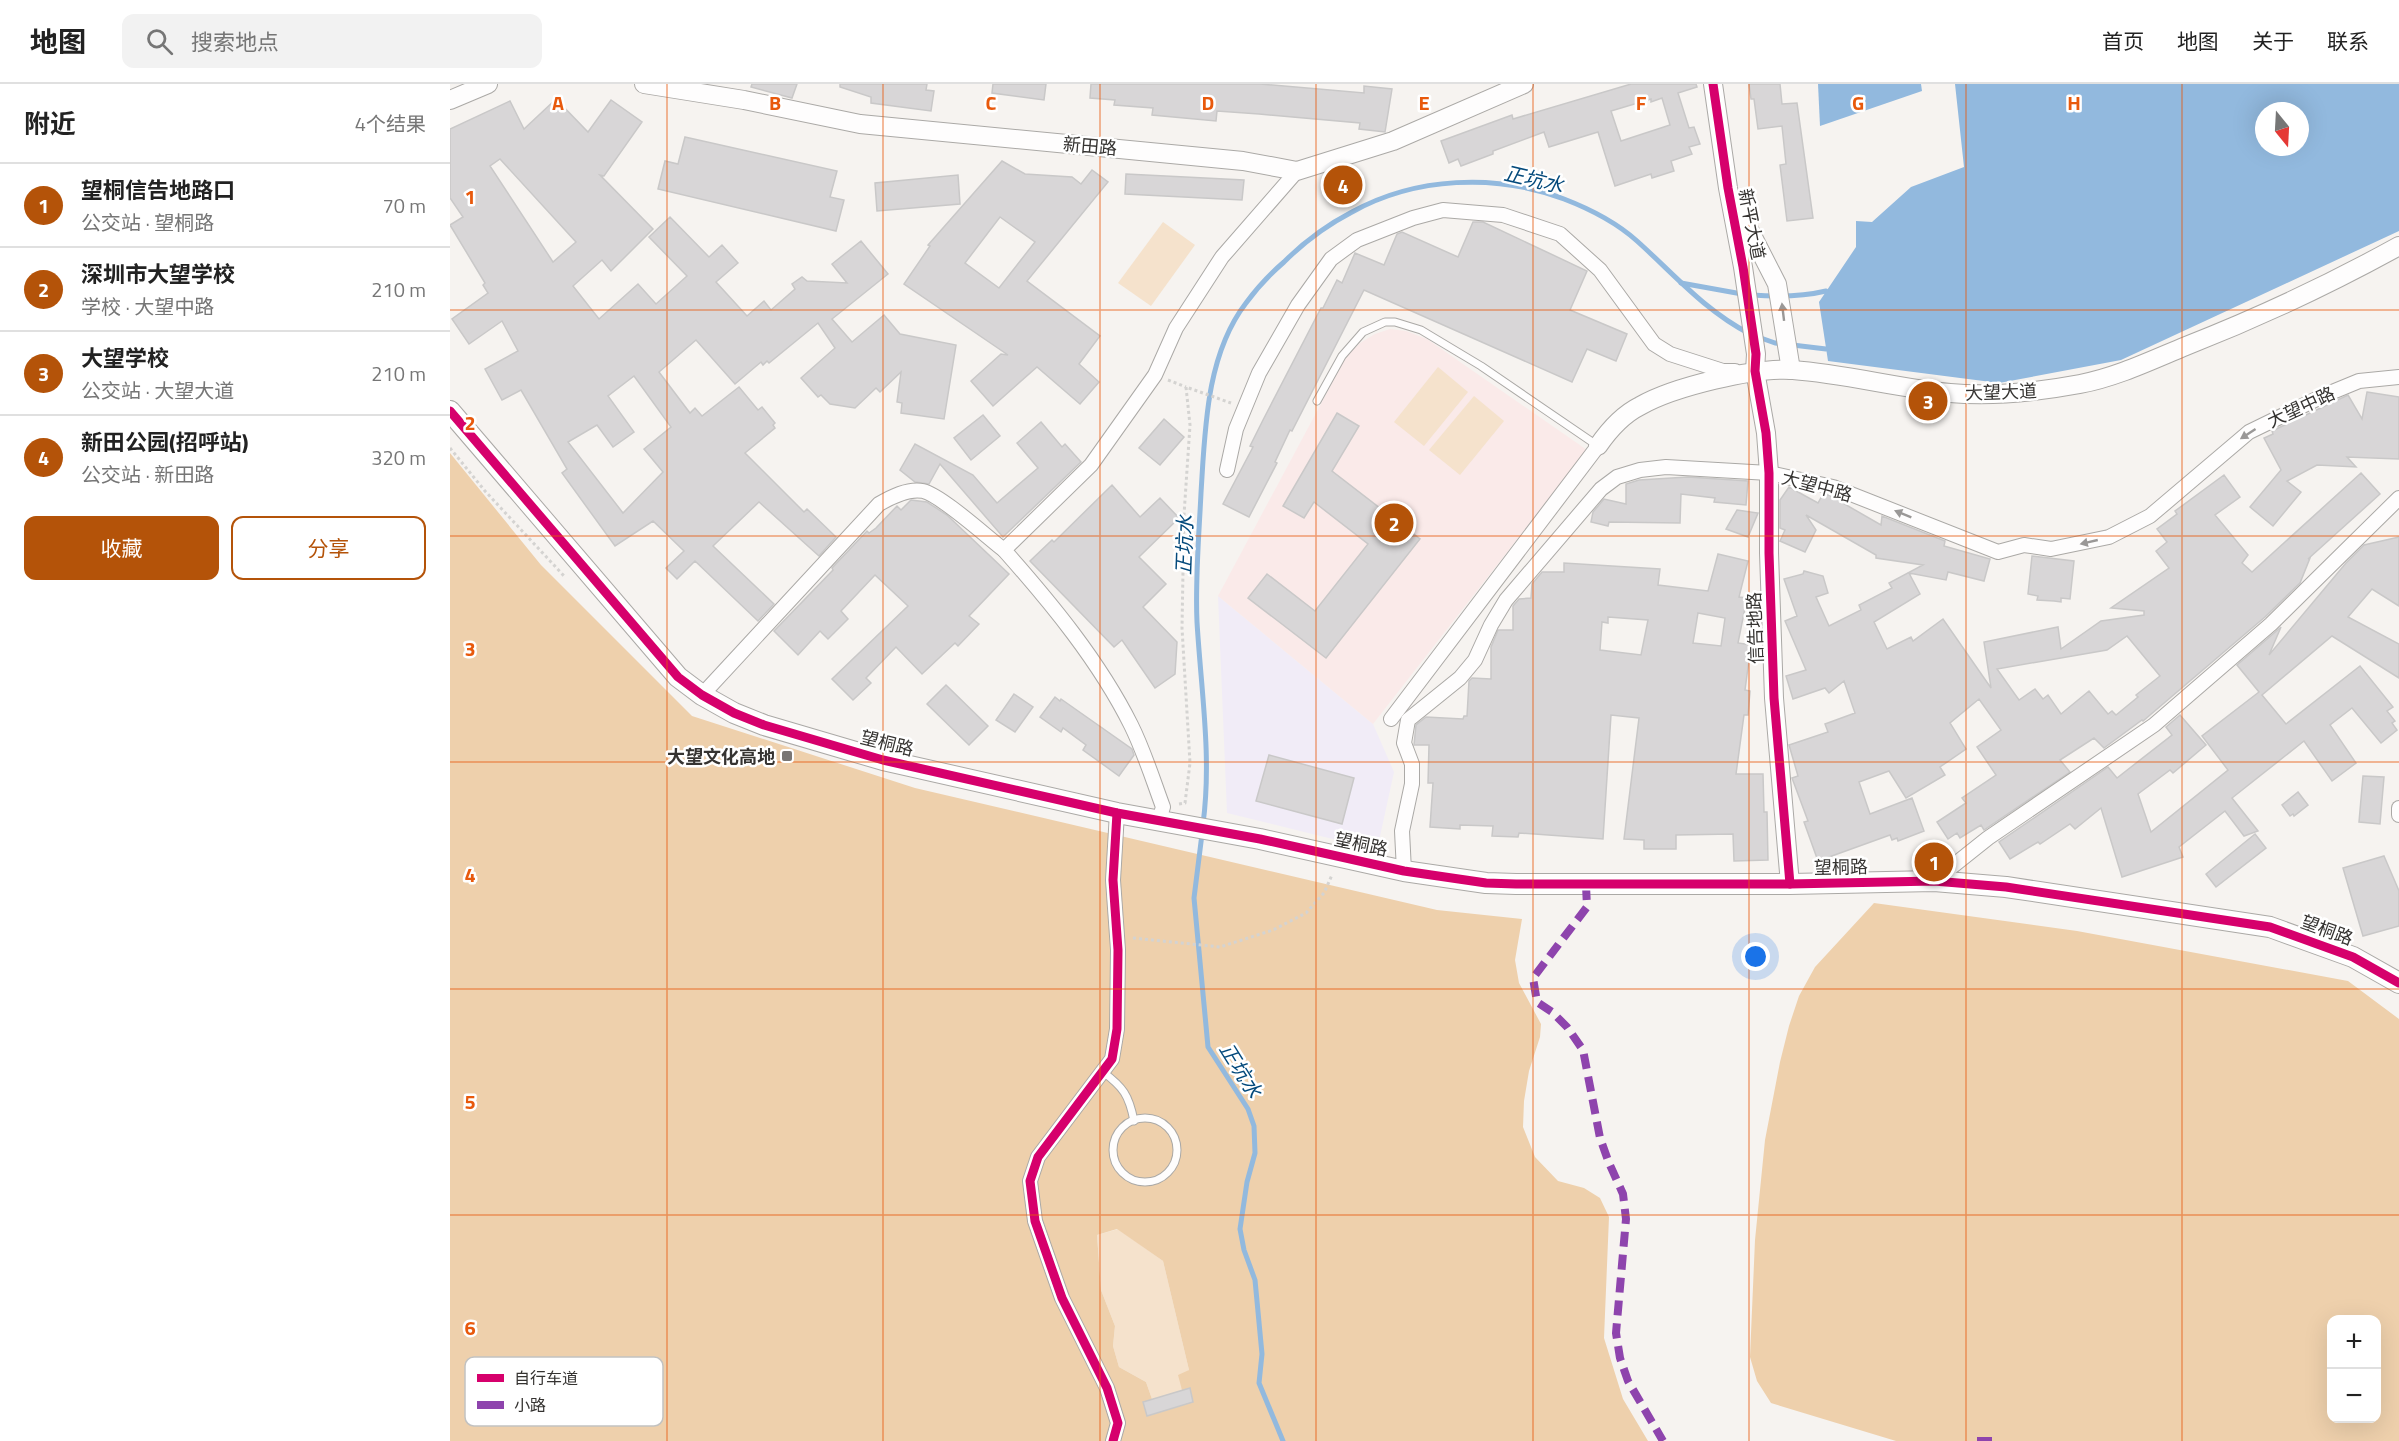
<!DOCTYPE html>
<html lang="zh">
<head>
<meta charset="utf-8">
<style>
	body { margin:0; font-family:"Titillium Web","Noto Sans SC",sans-serif; background:#f2f2f2; color:#222 }
	.controls { position:absolute; right:18px; bottom:18px; display:grid; overflow:hidden; border-radius:12px; box-shadow:0 6px 24px #0002 }
	.controls button { width:54px; height:54px; display:grid; place-items:center; padding:0; border:0; border-bottom:2px solid #e0e0e0; background:#fff; color:#222; font:30px sans-serif }
	.compass { position:absolute; left:1805px; top:18px; width:54px; height:54px; border-radius:50%; background:#fff; box-shadow:0 6px 24px #0002; rotate:162deg }
	.you { position:absolute; left:1306px; top:873px; width:21px; height:21px; margin:-15px; border:4px solid #fff; border-radius:50%; background:#1a73e8; box-shadow:0 0 0 9px #1a73e833 }
	.badge { display:grid; place-items:center; width:39px; height:39px; border-radius:50%; background:#b45309; color:#fff; font-size:20px; font-weight:700 }
	.pin { position:absolute; translate:-50% -50%; border:3px solid #fff; box-shadow:0 2px 6px #0006 }
	.list { margin:0; padding:0; list-style:none }
	h2 { display:flex; justify-content:space-between; align-items:center; height:78px; margin:0; padding:0 24px; font-size:26px }
	h2 small { font-size:20px; font-weight:400; color:#767676 }
	.list li { display:grid; grid-template-columns:39px 1fr auto; gap:18px; align-items:center; box-sizing:border-box; height:84px; padding:0 24px; border-top:2px solid #e0e0e0 }
	.list b { display:block; font-size:22px; white-space:nowrap }
	.list p { margin:0; font-size:20px; white-space:nowrap; color:#767676 }
	.list em { font-size:20px; font-style:normal; color:#767676 }
	.actions { display:flex; gap:12px; padding:18px 24px }
	.actions a { flex:1; padding:14px 0; border:2px solid #b45309; border-radius:12px; text-align:center; font-size:21px; color:#b45309 }
	.actions .main { background:#b45309; color:#fff }
	.icon { flex:none; width:33px; height:33px; fill:none; stroke:currentColor; stroke-width:2; stroke-linecap:round; stroke-linejoin:round }
	.map { position:relative; flex:none; width:1949px; height:1357px; overflow:hidden }
	header { display:flex; align-items:center; gap:36px; box-sizing:border-box; height:84px; padding:0 30px; background:#fff; border-bottom:2px solid #e0e0e0 }
	header strong { font-size:28px }
	nav { display:flex; gap:33px; margin-inline-start:auto; font-size:21px }
	.search { width:420px; height:54px; background:#f2f2f2; display:flex; align-items:center; gap:15px; box-sizing:border-box; padding:0 21px; border-radius:12px; color:#767676; font-size:22px }
	main { display:flex }
	aside { flex:1; background:#fff }
	.map>svg:first-child { display:block }
	.commercial { fill:#f1ecf7 }
	.education { fill:#faeae9 }
	.green { fill:#f5e2cc }
	.forest { fill:#eed0ac; fill-rule:evenodd }
	.water { fill:#92b9de; fill-rule:evenodd }
	.lines { fill:none; stroke-linecap:round; stroke-linejoin:round }
	.stream { stroke:#92b9de; stroke-width:5 }
	.building { fill:#d8d6d7; stroke:#c9c8c8; stroke-width:1.5; fill-rule:evenodd }
	.service-casing { stroke:#aba9a6; stroke-width:9 }
	.minor-casing { stroke:#aba9a6; stroke-width:16 }
	.tertiary-casing { stroke:#aba9a6; stroke-width:20 }
	.secondary-casing { stroke:#aba9a6; stroke-width:22 }
	.path { stroke:#d4d3d1; stroke-width:3; stroke-dasharray:3 3; stroke-linecap:butt }
	.service { stroke:#fefdfd; stroke-width:7 }
	.minor { stroke:#fefdfd; stroke-width:14 }
	.tertiary { stroke:#fefdfd; stroke-width:18 }
	.secondary { stroke:#fefdfd; stroke-width:20 }
	.quiet { stroke:#8e44ad; stroke-width:8; stroke-dasharray:15 8; stroke-linecap:butt }
	.cycleway-casing { stroke:#fff; stroke-width:13 }
	.cycleway { stroke:#d6006c; stroke-width:9 }
	.oneway { fill:#9a9897 }
	.grid { fill:none; stroke:#e8590c; stroke-width:1.5; stroke-opacity:0.55 }
	.poi-dot { fill:#797674; stroke:#fff; stroke-width:2 }
	.labels { text-anchor:middle; dominant-baseline:central; stroke-width:5; stroke-linejoin:round; paint-order:stroke }
	.street-label { font-size:18px; fill:#353331; stroke:#fff }
	.poi-label { font-size:18px; font-weight:bold; fill:#353331; stroke:#fff; text-anchor:end }
	.water-label { font-size:20px; font-style:italic; fill:#03497b; stroke:#fff }
	.key { fill:#fff; stroke:#c2c2c1; stroke-width:1.5 }
	.key-label { font-size:16px; fill:#353331 }
	.grid-label { font-size:20px; text-anchor:middle; font-weight:bold; fill:#e8590c; stroke:#fff; stroke-width:5; stroke-linejoin:round; paint-order:stroke }
</style>
</head>
<body>
<header>
<strong>地图</strong>
<div class="search"><svg class="icon" aria-label="search" viewBox="0 0 24 24"><circle cx="10" cy="10" r="6"/><path d="M15 15l6 6"/></svg>搜索地点</div>
<nav><a>首页</a><a>地图</a><a>关于</a><a>联系</a></nav>
</header>
<main>
<aside>
<h2>附近<small>4个结果</small></h2>
<ul class="list">
<li><span class="badge">1</span><div><b>望桐信告地路口</b><p>公交站 · 望桐路</p></div><em>70 m</em></li>
<li><span class="badge">2</span><div><b>深圳市大望学校</b><p>学校 · 大望中路</p></div><em>210 m</em></li>
<li><span class="badge">3</span><div><b>大望学校</b><p>公交站 · 大望大道</p></div><em>210 m</em></li>
<li><span class="badge">4</span><div><b>新田公园(招呼站)</b><p>公交站 · 新田路</p></div><em>320 m</em></li>
</ul>
<div class="actions"><a class="main">收藏</a><a>分享</a></div>
</aside>
<div class="map">
<svg width="1949" height="1357" viewBox="0 0 1949 1357">
	<rect width="100%" height="100%" fill="#f6f3f0"/>
	<path class="commercial" d="M768,512L923,640L944,688L927,766L777,729Z"/>
	<path class="education" d="M940,245L956,247L977,255L1137,366L923,640L768,512L896,273L910,259L925,250Z"/>
	<g class="green">
		<path d="M713,138L745,161L701,222L668,199Z"/>
		<path d="M988,283L1018,308L974,362L944,338Z"/>
		<path d="M1024,312L1054,337L1010,391L979,366Z"/>
		<path d="M668,1145L713,1177L739,1286L736,1289L732,1306L702,1315L696,1298L669,1283L663,1262L665,1242L651,1206L647,1151Z"/>
	</g>
	<g class="forest">
		<path d="M0,369L91,481L242,632L465,704L987,826L1072,835L1065,876L1069,899L1091,940L1090,953L1079,987L1074,1017L1073,1043L1085,1073L1108,1097L1134,1104L1150,1114L1159,1133L1154,1254L1173,1315L1198,1357H0ZM667,1145L713,1177L739,1286L728,1291L732,1306L702,1315L696,1298L669,1283L663,1262L665,1242L651,1206L647,1151Z"/>
		<path d="M1424,819L1627,847L1898,897L1949,935V1357H1446L1321,1319L1307,1297L1300,1273L1305,1156L1315,1056L1330,978L1339,942L1349,912L1365,883ZM1882,1236H1926V1334H1882Z"/>
	</g>
	<g class="water">
		<path d="M1368,0H1471L1472,7L1370,42Z"/>
		<path d="M1505,0H1949V147L1671,276L1549,299L1378,277L1369,218L1406,163V137L1422,138L1461,103L1514,83ZM1814,27H1850V63H1814Z"/>
	</g>
	<g class="lines">
		<g class="stream">
			<path d="M1231,199L1292,210"/>
			<path d="M1302,211C1327,213 1351,213 1376,207"/>
			<path d="M1308,253L1325,259L1376,265"/>
			<path d="M753,740C762,673 751,606 747,538C745,496 749,451 751,409C755,346 756,271 796,219C807,204 820,190 834,178C854,158 877,141 902,128C965,93 1046,89 1114,115C1140,125 1167,139 1187,157C1225,191 1254,226 1300,250"/>
			<path d="M752,750L744,814L758,963L798,1025L804,1042L805,1069L797,1098L790,1145L794,1166L805,1196L812,1270L809,1299L833,1357"/>
		</g>
	</g>
	<g class="building">
		<path d="M302,0H347L342,14L301,3Z"/>
		<path d="M390,0H477L476,6L484,7L481,27L421,19V13L390,3Z"/>
		<path d="M543,0H596L594,16L542,9Z"/>
		<path d="M641,0H810L914,9V2L942,5L935,48L909,45L910,39L809,30L767,27L766,37L702,31L703,24L664,21L665,16L640,14Z"/>
		<path d="M1181,0H1246L1247,3L1228,9L1239,44L1244,43L1250,60L1239,63L1242,70L1221,77L1224,87L1202,94L1201,90L1165,102L1148,48L1099,63L1094,48L1043,67V70L1011,82L1008,75L999,79L991,57L1062,31L1063,35ZM1212,14L1220,41L1171,57L1161,27L1201,15V18Z"/>
		<path d="M1299,0H1330L1332,20L1347,19L1363,134L1337,137L1330,81L1336,80L1332,42L1308,45L1304,15H1301Z"/>
		<path d="M106,15L138,48L161,16L192,38L154,92L150,91L203,145L161,187L152,176L123,202L149,235L188,200L206,220L237,192L199,153L220,133L259,173L272,161L288,179L266,198L297,232L314,217L321,226L345,205L342,200L352,193L357,197L397,199L382,180L411,157L438,190L382,235L402,258L434,231L450,250L506,261L494,335L451,329L452,319L447,318L451,288L430,308L426,304L405,324L380,320L371,311L368,313L351,294L385,264L368,239L319,279L317,277L313,281L311,278L285,300L246,256L209,288L240,329L245,324L252,332L289,303L308,326L312,323L325,339L323,341L325,344L295,369L354,428L357,425L386,453L369,472L309,418L263,462L324,520L308,537L245,477L227,495L216,484L234,467L203,437L165,462L112,389L117,385L71,306L52,316L35,285L68,267L52,237L19,260L2,235L38,209L33,201L35,199L0,141L13,133L0,114V45L60,17L74,45ZM50,75L126,158L103,178L40,82ZM184,292L221,343L194,365L213,388L173,429L118,358L147,341L163,363L184,348L158,312Z"/>
		<path d="M235,53L387,87L380,113L394,116L386,147L208,105L215,77L228,80Z"/>
		<path d="M552,77L575,90L622,93L631,100L642,86L658,98L577,197L650,252L629,280L649,298L630,320L587,283L543,322L521,297L551,270L558,271L454,200L480,162L478,161ZM550,133L585,158L549,204L515,179Z"/>
		<path d="M676,90L794,96L792,116L675,110Z"/>
		<path d="M508,91L510,120L427,127L425,99Z"/>
		<path d="M1023,138H1033L1137,187L1120,226L1177,250L1166,277L1137,265L1122,298L914,206L842,347L840,346L825,378L827,379L799,433L773,420L803,363L800,362L813,336L871,224H873L887,196L892,199L905,169L934,181L947,150L952,148L1008,173Z"/>
		<path d="M1917,308L1949,313V375L1897,373L1906,383L1867,381L1837,397L1851,408L1823,442L1800,423L1831,386L1814,354L1823,350L1822,347L1898,311L1912,335Z"/>
		<path d="M887,329L909,342L882,387L970,455L876,574L798,514L817,490L865,527L918,460L864,418L854,434L833,422Z"/>
		<path d="M533,331L550,352L521,376L504,354Z"/>
		<path d="M714,335L734,353L710,381L689,364Z"/>
		<path d="M591,338L612,363L615,360L631,378L553,453L490,380L479,400L465,398L450,386L465,360L523,391L547,419L588,384L567,359Z"/>
		<path d="M1911,389L1930,410L1858,475L1860,474L1850,499L1815,533L1693,637L1692,636L1654,664L1644,654L1610,676L1620,688L1534,746L1531,741L1510,754L1507,749L1498,755L1487,738L1516,719L1512,714L1546,691L1527,663L1551,646L1529,615L1500,639L1516,665L1490,683L1495,691L1456,714L1439,687L1409,698L1420,730L1462,714L1474,747L1448,757L1447,754L1442,756L1440,751L1368,777L1354,738L1358,737L1342,694L1348,692L1339,661L1378,648L1375,640L1405,629L1394,597L1379,609L1375,604L1343,615L1336,592L1356,586L1335,537L1347,532L1334,495L1353,490L1354,487L1373,492L1378,509L1366,513L1379,542L1411,526L1409,521L1442,504L1439,499L1473,481L1426,474V471L1356,431L1366,446L1355,468L1330,457L1335,446L1330,444V416L1339,403L1368,419L1373,410L1379,411L1431,441L1432,432L1495,457L1494,462L1540,475L1534,497L1498,488L1496,496L1459,489L1470,510L1424,538L1437,565L1461,553L1463,557L1493,535L1541,604L1534,558L1608,543L1611,565L1651,537L1694,531V527L1661,524L1719,484L1706,467L1717,458L1707,445L1727,430L1725,427L1774,391L1790,413L1765,431L1798,471L1792,479L1802,488ZM1677,552L1710,592L1686,611L1688,613L1666,631L1662,627L1658,630L1639,607L1611,630L1598,611L1593,615L1585,605L1569,616L1547,585L1657,566Z"/>
		<path d="M1238,393L1298,397L1296,421L1264,418L1265,414L1231,410L1230,439L1159,438L1158,442L1141,438L1143,428L1154,415L1176,420V400L1189,396Z"/>
		<path d="M662,401L690,433L710,414L729,434L689,473L716,500L693,523L727,558L725,590L705,604L672,556L664,563L580,477L602,456L604,458Z"/>
		<path d="M461,416L477,418L497,431L559,490L519,532L529,540L508,562L505,559L472,590L446,563L416,594L421,599L403,616L382,595L458,522L425,491L391,527L398,535L378,555L370,547L348,571L324,547L383,486L382,484L417,447L419,449L426,444L447,422L451,426Z"/>
		<path d="M1287,426L1308,429L1298,453L1276,445Z"/>
		<path d="M1949,453V522L1922,505L1898,533L1949,560V594L1882,552L1812,611L1836,640L1910,582L1943,623L1937,627L1945,637L1942,639L1947,646L1931,659L1902,624L1880,641L1906,679L1882,697L1854,657L1782,714L1808,747L1794,752L1775,727L1729,763L1733,773L1672,793L1651,724L1625,745L1620,740L1590,760L1588,758L1560,775L1549,758L1658,683L1667,694L1722,651L1716,643L1730,631L1756,661L1723,689L1720,686L1688,710L1701,748L1778,686L1752,652L1809,608L1787,581L1831,543L1819,571L1896,479L1914,461Z"/>
		<path d="M1268,470L1298,477L1289,513L1297,514L1288,559L1301,561L1295,606L1300,607L1298,631H1294L1286,690H1313L1314,728H1317L1318,776L1284,777L1283,750L1226,751V765H1194V756L1174,755L1189,634L1161,631L1153,755L1069,749L1068,753L1042,752L1043,742L1010,741V745L980,743L983,699H978L979,661H964L966,641L976,633L1013,635L1014,632H1017L1019,597L1022,594L1041,595V563L1048,546H1063V522L1069,515L1081,514L1082,500L1092,488H1114V479L1210,485L1208,501L1258,507ZM1248,529L1275,534L1271,562L1243,559ZM1158,533L1198,536L1191,571L1150,566L1152,538L1158,539Z"/>
		<path d="M1582,472L1624,477L1620,515L1611,514V518L1604,517L1587,516L1588,512L1578,510Z"/>
		<path d="M496,601L538,642L519,661L477,620Z"/>
		<path d="M564,610L583,623L565,648L546,636Z"/>
		<path d="M605,613L610,617L611,615L682,665L684,671L669,692L633,666L636,661L613,644L611,648L590,633Z"/>
		<path d="M819,671L904,694L892,740L806,717Z"/>
		<path d="M1913,692L1934,693L1930,740L1909,738Z"/>
		<path d="M1848,708L1858,721L1844,732L1843,730L1840,732L1832,721Z"/>
		<path d="M1805,750L1816,764L1766,803L1756,790Z"/>
		<path d="M1934,772L1949,807V842L1913,852L1893,784Z"/>
		<path d="M740,1304L743,1318L697,1332L693,1318Z"/>
	</g>
	<g class="lines">
		<g class="service-casing">
			<g id="service">
				<path d="M867,317L892,272L913,248L935,238H945L971,246L1031,282L1148,362"/>
				<path d="M653,988C673,1003 679,1011 684,1037"/>
				<circle cx="695" cy="1066" r="32"/>
			</g>
		</g>
		<g class="minor-casing">
			<g id="minor">
				<path d="M777,386L786,345L809,289L848,221L881,175L907,156L963,134L993,126L1053,131L1110,150L1150,186L1204,260L1220,270L1273,287H1285"/>
				<path d="M252,611L429,420C441,413 458,404 473,407C491,411 537,453 554,466"/>
				<path d="M941,635L1148,362"/>
				<path d="M1949,724V731"/>
				<path d="M709,736L713,723C703,696 694,667 681,641C649,577 601,519 554,466L641,381L705,291L726,244L772,173L847,87"/>
				<path d="M954,787L952,747L962,700V680L954,659L958,636L1010,594L1025,576L1041,541L1056,516L1151,405L1167,393L1190,386L1216,383L1319,389L1383,403L1548,468L1574,461L1601,465L1659,453L1700,432L1799,348L1875,311L1909,297L1949,293"/>
				<path d="M1484,797L1538,754L1704,641L1821,540L1949,414"/>
				<path d="M663,1357L668,1339L657,1304L612,1214L585,1137L580,1097L588,1073L662,975L667,945L668,866L663,796L667,729"/>
			</g>
		</g>
		<g class="tertiary-casing">
			<g id="tertiary">
				<path d="M194,0L294,16L410,40L793,77L847,87L943,57L1074,0"/>
				<path d="M1263,0L1278,104L1293,183L1306,270L1305,287L1316,349L1319,389V469L1324,614L1340,800"/>
				<path d="M0,16L38,0"/>
				<path d="M1287,122L1327,200L1341,286"/>
				<path d="M1148,362C1159,346 1172,331 1190,322C1223,303 1305,283 1343,286C1396,290 1447,304 1500,309C1543,313 1587,308 1630,300C1667,293 1702,276 1736,262C1810,233 1880,200 1949,162"/>
			</g>
		</g>
		<g class="secondary-casing">
			<path id="secondary" d="M0,327L228,593L252,611L284,629L314,641L433,676L667,729L810,755L954,787L1036,799L1066,800H1340L1484,797L1556,803L1820,843L1903,873L1949,899"/>
		</g>
		<g class="path">
			<path d="M718,296L736,303"/>
			<path d="M0,364L35,407L115,493"/>
			<path d="M729,720L735,719L740,679L732,544L734,431L740,341L736,303L781,319"/>
			<path d="M683,854L770,863L823,846L856,829L874,809L882,791"/>
		</g>
		<use href="#service" class="service"/>
		<use href="#minor" class="minor"/>
		<use href="#tertiary" class="tertiary"/>
		<use href="#secondary" class="secondary"/>
		<g class="quiet">
			<path d="M1136,801L1137,823L1083,894L1087,918L1102,928L1117,943L1133,966L1150,1054L1159,1079L1173,1110L1176,1135L1166,1249L1170,1274L1178,1297L1213,1357"/>
			<path d="M1527,1357H1543"/>
		</g>
		<g class="cycleway-casing">
			<g id="cycleway">
				<path d="M1263,0L1278,104L1293,183L1306,270L1305,287L1316,349L1319,389V469L1324,614L1340,800"/>
				<path d="M0,327L228,593L252,611L284,629L314,641L433,676L667,729L810,755L954,787L1036,799L1066,800H1340L1484,797L1556,803L1820,843L1903,873L1949,899"/>
				<path d="M663,1357L668,1339L657,1304L612,1214L585,1137L580,1097L588,1073L662,975L667,945L668,866L663,796L667,729"/>
			</g>
		</g>
		<use href="#cycleway" class="cycleway"/>
	</g>
	<defs><path id="oneway-solid" d="M-6-.8H1V-3.2L6.5 0L1 3.2V.8H-6Z" transform="scale(1.5)"/></defs>
	<g class="oneway">
		<use href="#oneway-solid" transform="translate(1333 228) rotate(-97)"/>
		<use href="#oneway-solid" transform="translate(1798 350) rotate(147)"/>
		<use href="#oneway-solid" transform="translate(1453 430) rotate(-158)"/>
		<use href="#oneway-solid" transform="translate(1639 458) rotate(167)"/>
	</g>
	<path class="grid" d="M217,0V1357M433,0V1357M650,0V1357M866,0V1357M1083,0V1357M1299,0V1357M1516,0V1357M1732,0V1357M0,226H1949M0,452H1949M0,678H1949M0,905H1949M0,1131H1949"/>
	<rect class="poi-dot" x="331" y="666" width="12" height="12" rx="3"/>
	<g class="labels">
		<g class="street-label">
			<text transform="translate(640 62) rotate(5)">新田路</text>
			<text transform="translate(1302 140) rotate(79)">新平大道</text>
			<text transform="translate(1551 308) rotate(-2)">大望大道</text>
			<text transform="translate(1851 323) rotate(-25)">大望中路</text>
			<text transform="translate(1367 402) rotate(15)">大望中路</text>
			<text transform="translate(1305 544) rotate(-92)">信告地路</text>
			<text transform="translate(437 659) rotate(14)">望桐路</text>
			<text transform="translate(911 760) rotate(12)">望桐路</text>
			<text transform="translate(1391 783) rotate(-1)">望桐路</text>
			<text transform="translate(1877 846) rotate(20)">望桐路</text>
		</g>
		<g class="poi-label">
			<text x="325" y="672">大望文化高地</text>
		</g>
		<g class="water-label">
			<text transform="translate(1084 95) rotate(13)">正坑水</text>
			<text transform="translate(734 461) rotate(-88)">正坑水</text>
			<text transform="translate(791 986) rotate(58)">正坑水</text>
		</g>
	</g>
	<rect x="15" y="1273" width="198" height="69" rx="9" class="key"/>
	<rect x="27" y="1290" width="27" height="8" fill="#d6006c"/>
	<rect x="27" y="1317" width="27" height="8" fill="#8e44ad"/>
	<g class="key-label">
		<text x="64" y="1300">自行车道</text>
		<text x="64" y="1327">小路</text>
	</g>
	<g class="grid-label">
		<text x="108" y="26">A</text>
		<text x="325" y="26">B</text>
		<text x="541" y="26">C</text>
		<text x="758" y="26">D</text>
		<text x="974" y="26">E</text>
		<text x="1191" y="26">F</text>
		<text x="1408" y="26">G</text>
		<text x="1624" y="26">H</text>
		<text x="20" y="120">1</text>
		<text x="20" y="346">2</text>
		<text x="20" y="572">3</text>
		<text x="20" y="798">4</text>
		<text x="20" y="1025">5</text>
		<text x="20" y="1251">6</text>
	</g>
</svg>
<div class="controls">
<button>+</button>
<button>−</button>
</div>
<svg class="compass" viewBox="-18 -18 36 36"><path d="M0-13l5 13h-10z" fill="#e53935"/><path d="M0 13l5-13h-10z" fill="#767676"/></svg>
<div class="you"></div>
<div class="pin badge" style="left:1484px;top:778px">1</div>
<div class="pin badge" style="left:944px;top:439px">2</div>
<div class="pin badge" style="left:1478px;top:317px">3</div>
<div class="pin badge" style="left:893px;top:101px">4</div>
</div>
</main>
</body>
</html>
